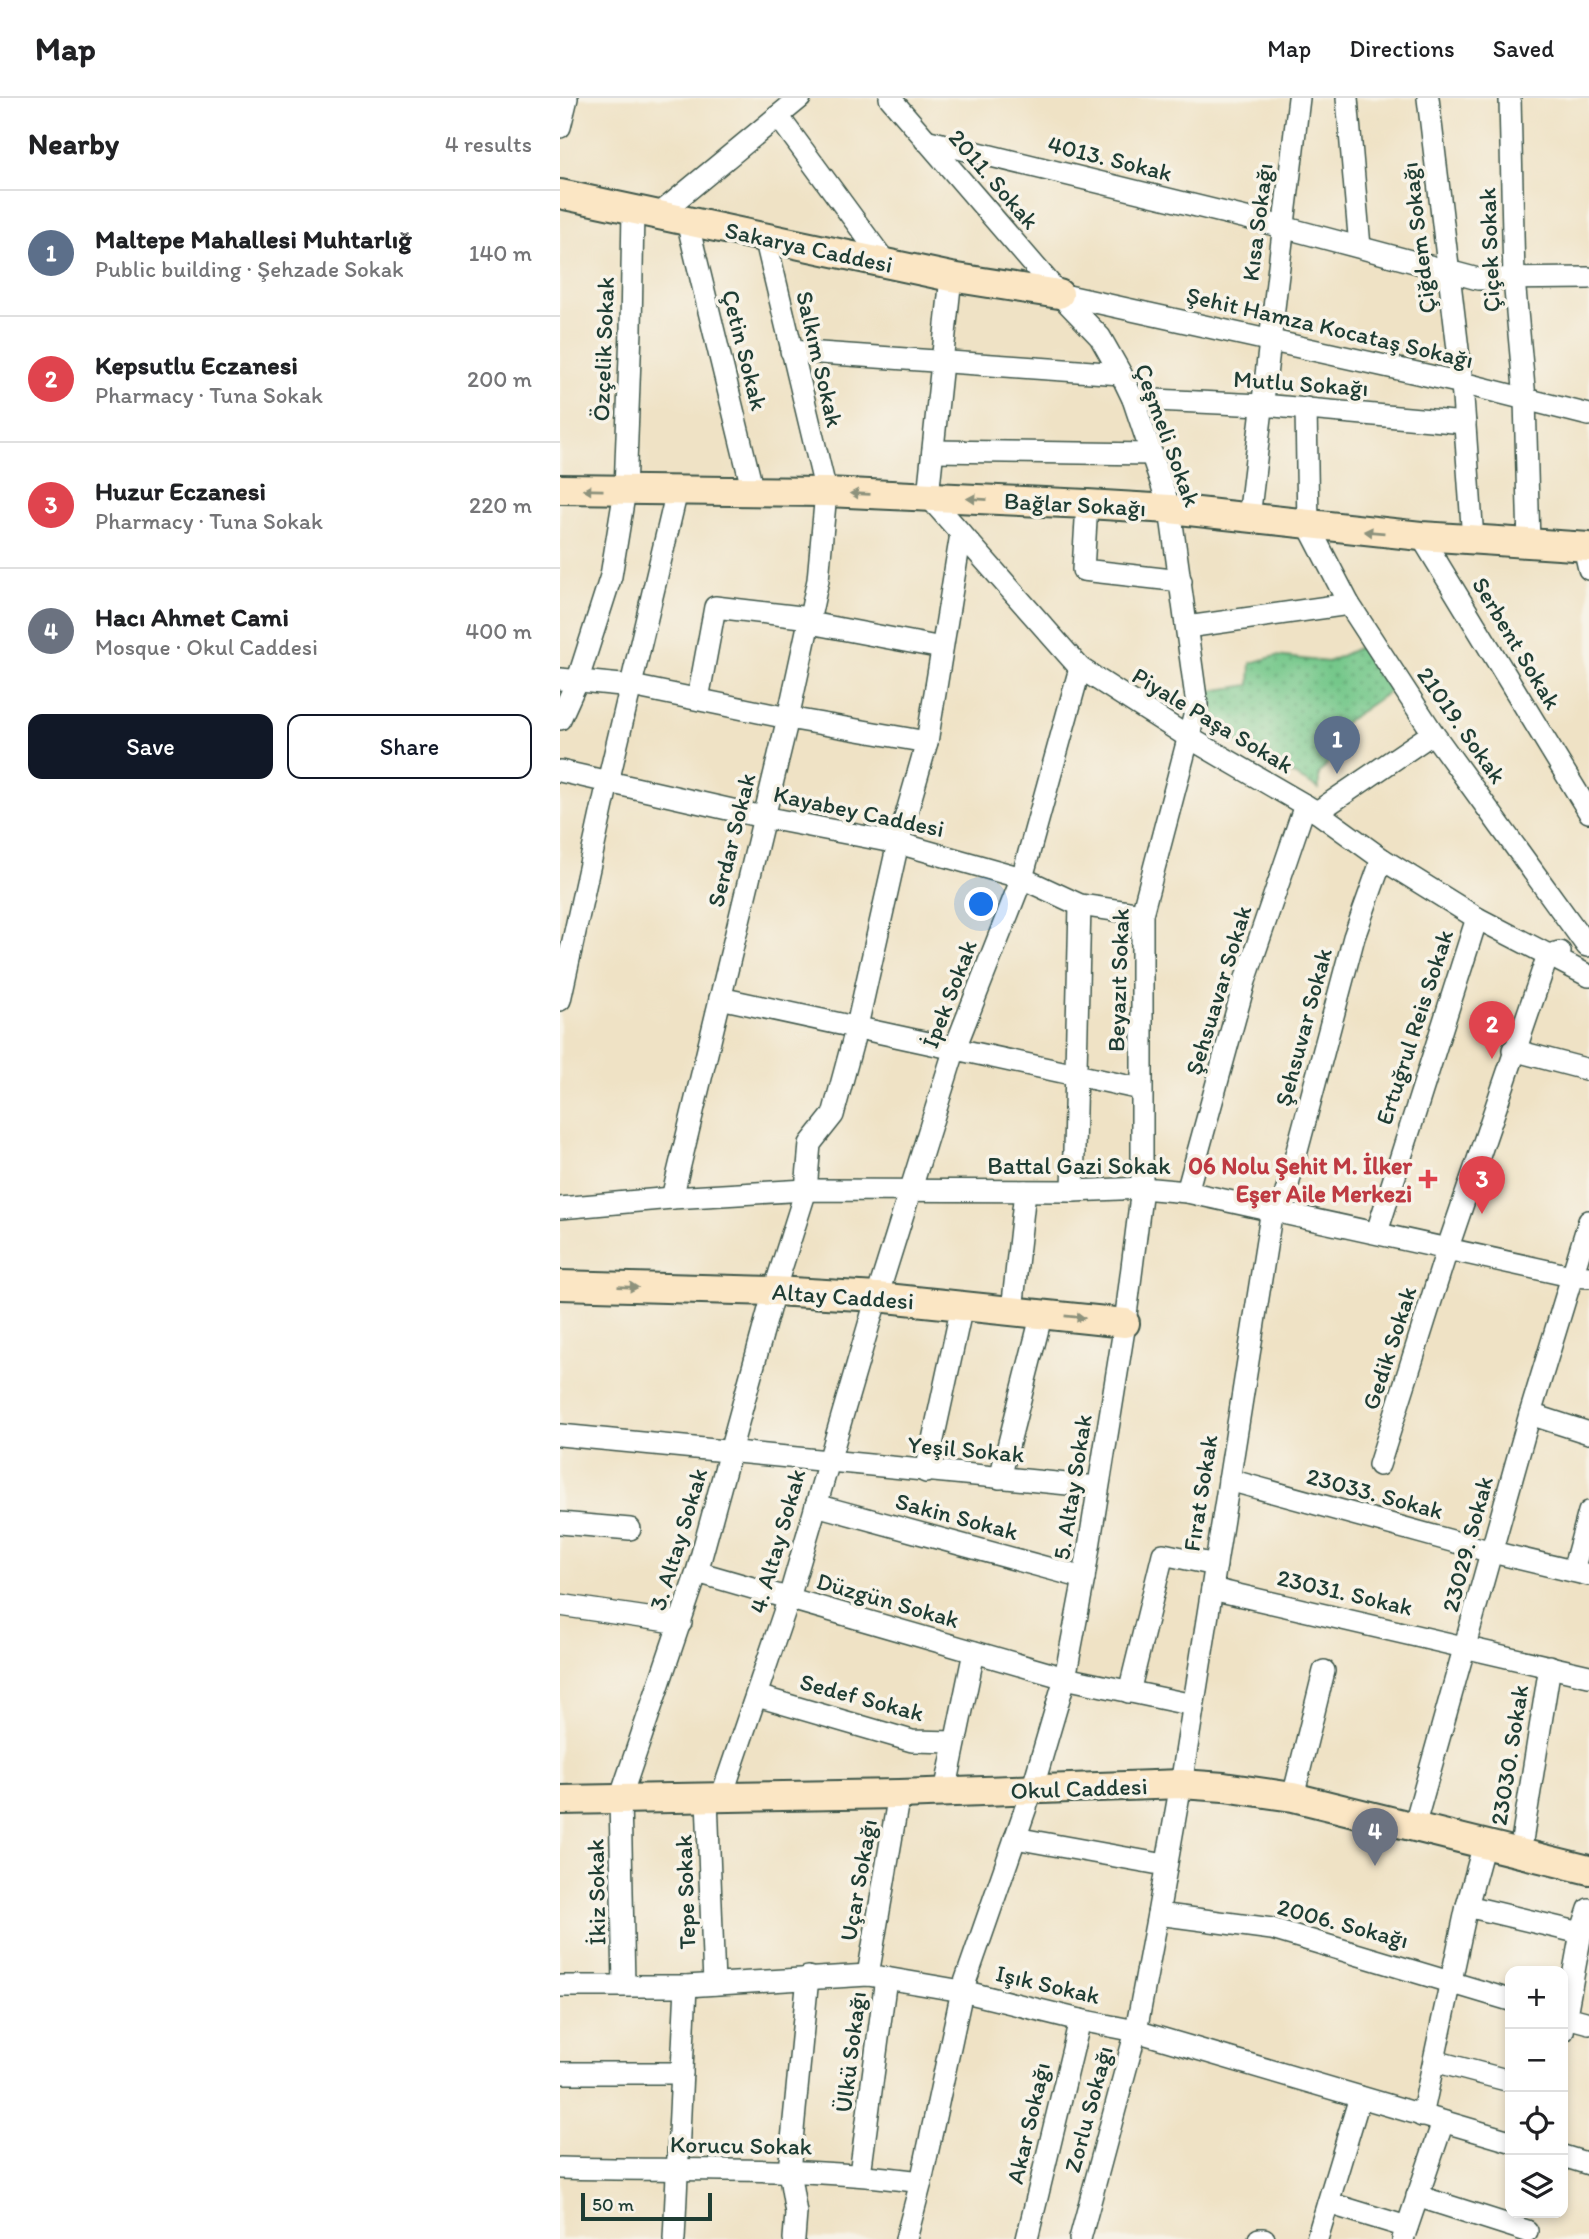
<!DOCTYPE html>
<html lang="en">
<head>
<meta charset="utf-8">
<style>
	body { margin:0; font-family:Itim,sans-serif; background:#f2f2f2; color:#202124 }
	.controls { position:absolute; right:21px; bottom:21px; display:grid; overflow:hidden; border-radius:14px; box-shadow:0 4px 10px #0003 }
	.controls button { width:63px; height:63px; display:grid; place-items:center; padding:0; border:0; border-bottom:2px solid #e0e0e0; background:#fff; color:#202124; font:35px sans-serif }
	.scale { position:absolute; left:21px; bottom:18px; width:131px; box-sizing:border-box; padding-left:7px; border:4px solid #1f3d34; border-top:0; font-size:19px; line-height:24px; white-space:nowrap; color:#1f3d34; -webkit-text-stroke:5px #f7f3e8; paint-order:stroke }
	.you { position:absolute; left:422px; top:807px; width:24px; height:24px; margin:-18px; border:5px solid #fff; border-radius:50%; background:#1a73e8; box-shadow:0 0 0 10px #1a73e833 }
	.badge { display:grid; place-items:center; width:46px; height:46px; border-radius:50%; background:#111827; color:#fff; font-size:23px; font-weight:700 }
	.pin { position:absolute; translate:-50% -58px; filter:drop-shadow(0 2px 4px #0008) }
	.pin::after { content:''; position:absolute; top:37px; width:24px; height:21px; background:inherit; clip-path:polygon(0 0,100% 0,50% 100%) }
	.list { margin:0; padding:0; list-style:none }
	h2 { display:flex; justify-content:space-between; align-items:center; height:91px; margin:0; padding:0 28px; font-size:30px }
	h2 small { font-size:23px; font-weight:400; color:#757577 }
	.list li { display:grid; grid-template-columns:46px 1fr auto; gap:21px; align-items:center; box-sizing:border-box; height:126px; padding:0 28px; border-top:2px solid #e0e0e0 }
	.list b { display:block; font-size:26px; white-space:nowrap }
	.list p { margin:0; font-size:23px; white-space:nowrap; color:#757577 }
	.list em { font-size:23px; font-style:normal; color:#757577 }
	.actions { display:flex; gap:14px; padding:21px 28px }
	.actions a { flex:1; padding:16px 0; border:2px solid #111827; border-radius:14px; text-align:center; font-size:24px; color:#111827 }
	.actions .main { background:#111827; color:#fff }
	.icon { flex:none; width:38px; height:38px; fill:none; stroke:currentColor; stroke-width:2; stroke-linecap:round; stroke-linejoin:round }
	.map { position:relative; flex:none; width:1029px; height:2141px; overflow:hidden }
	header { display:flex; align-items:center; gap:42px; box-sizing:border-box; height:98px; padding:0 35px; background:#fff; border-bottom:2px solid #e0e0e0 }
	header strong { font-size:33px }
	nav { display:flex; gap:38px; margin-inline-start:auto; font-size:24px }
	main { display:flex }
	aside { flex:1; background:#fff }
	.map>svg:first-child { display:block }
	.park { fill:url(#park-dots); stroke:#4a825f; stroke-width:2 }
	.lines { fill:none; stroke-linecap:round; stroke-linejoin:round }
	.street-casing { stroke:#3e564a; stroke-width:24 }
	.secondary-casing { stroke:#3e564a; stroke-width:32 }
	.street { stroke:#fff; stroke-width:21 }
	.secondary { stroke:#fbe6c4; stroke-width:28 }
	.oneway { fill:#8d927c }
	.health-dot { fill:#e0444e; stroke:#f7f3e8; stroke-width:2.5 }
	.labels { text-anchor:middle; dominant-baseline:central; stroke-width:7; stroke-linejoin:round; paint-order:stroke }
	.street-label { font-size:24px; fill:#1f3d34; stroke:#f7f3e8 }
	.health-label { font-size:24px; font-weight:bold; fill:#be3a42; stroke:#f7f3e8; text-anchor:end }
</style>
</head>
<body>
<header>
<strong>Map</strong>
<nav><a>Map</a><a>Directions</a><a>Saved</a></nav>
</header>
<main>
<aside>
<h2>Nearby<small>4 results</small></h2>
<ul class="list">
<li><span class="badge" style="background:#5c6f8a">1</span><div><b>Maltepe Mahallesi Muhtarlığ</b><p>Public building · Şehzade Sokak</p></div><em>140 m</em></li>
<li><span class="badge" style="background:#e0444e">2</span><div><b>Kepsutlu Eczanesi</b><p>Pharmacy · Tuna Sokak</p></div><em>200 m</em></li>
<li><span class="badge" style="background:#e0444e">3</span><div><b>Huzur Eczanesi</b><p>Pharmacy · Tuna Sokak</p></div><em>220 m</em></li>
<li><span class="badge" style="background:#6b7280">4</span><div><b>Hacı Ahmet Cami</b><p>Mosque · Okul Caddesi</p></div><em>400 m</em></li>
</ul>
<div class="actions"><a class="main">Save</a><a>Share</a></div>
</aside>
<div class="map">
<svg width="1029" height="2141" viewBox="0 0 1029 2141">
	<defs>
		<pattern id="park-dots" width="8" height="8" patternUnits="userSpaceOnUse" patternTransform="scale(1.75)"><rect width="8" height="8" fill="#74c78a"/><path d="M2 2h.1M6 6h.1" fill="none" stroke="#5fa372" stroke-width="1.8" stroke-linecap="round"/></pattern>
	</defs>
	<rect width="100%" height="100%" fill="#f7f3e8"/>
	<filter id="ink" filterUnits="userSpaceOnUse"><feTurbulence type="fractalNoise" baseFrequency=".0143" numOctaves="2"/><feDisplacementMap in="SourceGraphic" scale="14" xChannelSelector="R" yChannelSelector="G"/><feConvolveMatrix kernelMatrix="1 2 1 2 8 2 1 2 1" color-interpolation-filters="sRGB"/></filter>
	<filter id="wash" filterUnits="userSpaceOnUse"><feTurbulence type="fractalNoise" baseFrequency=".00686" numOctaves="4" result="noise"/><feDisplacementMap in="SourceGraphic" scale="28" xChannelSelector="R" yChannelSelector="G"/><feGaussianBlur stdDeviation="1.57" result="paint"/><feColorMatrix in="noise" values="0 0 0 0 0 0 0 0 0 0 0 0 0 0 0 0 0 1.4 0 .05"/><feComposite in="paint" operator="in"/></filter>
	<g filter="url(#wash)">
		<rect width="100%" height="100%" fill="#efe2c5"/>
		<path class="park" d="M800,549L833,591L761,641L772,660L759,676V691L659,635L650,593L690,587L691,565L716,558L768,564Z"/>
	</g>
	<g filter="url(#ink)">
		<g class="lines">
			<g class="street-casing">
				<g id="street">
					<path d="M330,0L499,196L540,239L561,276L573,301L610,411L637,607L582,816V1090L565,1225L524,1480L505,1580L472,1692L402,1893L361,2084L346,2141"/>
					<path d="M787,0L800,149"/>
					<path d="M868,0L902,285L913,442"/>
					<path d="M950,0L954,181L965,301L969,446"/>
					<path d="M218,18L326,165"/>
					<path d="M0,29L7,0"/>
					<path d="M365,42L723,129L918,181L1029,180"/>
					<path d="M98,117L240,0"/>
					<path d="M127,123L193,394"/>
					<path d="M391,179L368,398L520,570L628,639L757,714L822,761L917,820L1029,878"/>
					<path d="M499,196L902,285L1029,317"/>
					<path d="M231,253L561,276"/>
					<path d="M573,301L702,307L905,325"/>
					<path d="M746,310L748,427L789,506L873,635L1027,848"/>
					<path d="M373,353L592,356"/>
					<path d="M527,406L523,472L621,483"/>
					<path d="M689,420L739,0"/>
					<path d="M861,438L1029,714"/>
					<path d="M1024,449L1029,471"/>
					<path d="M250,525L382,550"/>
					<path d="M627,529L789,506"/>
					<path d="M0,581L72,588L228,620L367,644"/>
					<path d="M138,601L155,509L250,520"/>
					<path d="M0,621L18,581L51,478L65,392L71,232L73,111"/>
					<path d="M0,673L203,719L338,745L462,780L520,807L582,816"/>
					<path d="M757,714L873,635"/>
					<path d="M160,900L581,991"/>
					<path d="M0,902L48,684L117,393"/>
					<path d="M953,952L1029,972"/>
					<path d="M513,1093L520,807"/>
					<path d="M627,1094L685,883L745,707"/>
					<path d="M112,1100L228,620L258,482L266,394L205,139"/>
					<path d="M0,1110L112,1100L246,1092L513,1093L582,1090L627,1094L1011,1178L1029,1179"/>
					<path d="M721,1113L794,839L822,761"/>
					<path d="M817,1134L917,820"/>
					<path d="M452,1213L465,1093"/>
					<path d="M970,1316L1029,1335"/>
					<path d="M0,1337C180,1354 359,1373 538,1389"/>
					<path d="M819,1367L888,1149L988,857L1000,854"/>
					<path d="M366,1374L402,1208"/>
					<path d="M440,1380L482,1215"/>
					<path d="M669,1382L932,1454L1029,1477"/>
					<path d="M256,1407L524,1480"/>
					<path d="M0,1425L70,1431"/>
					<path d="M1013,1473L1029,1414"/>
					<path d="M137,1474L505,1580L633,1607"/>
					<path d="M652,1491L1029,1578"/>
					<path d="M0,1507L121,1525"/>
					<path d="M569,1594L603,1456L656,1467"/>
					<path d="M197,1598L352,1643L395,1644"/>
					<path d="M385,1694L414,1554"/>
					<path d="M733,1699L764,1573"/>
					<path d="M147,1700L154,1886"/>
					<path d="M161,1700L229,1500L317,1199L395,950L462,780L520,570"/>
					<path d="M854,1729L970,1316L1029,1123"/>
					<path d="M455,1740L605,1767"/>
					<path d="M960,1755L990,1568"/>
					<path d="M907,1808L1021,1835"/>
					<path d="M598,1816L712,1831L950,1902"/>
					<path d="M308,1877L339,1696"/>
					<path d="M64,1887L60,1701L137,1474L214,1193L246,1092L250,1046L273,1017L297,928L338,745L367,644L401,436"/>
					<path d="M0,1888H126L308,1877L402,1893L520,1922L576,1933L950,2043"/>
					<path d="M1003,1918L1029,1925"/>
					<path d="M1003,1933L1021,1835L1029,1811"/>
					<path d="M874,1963L950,1983"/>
					<path d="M0,1975H122"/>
					<path d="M862,2018L907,1808L924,1746"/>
					<path d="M1003,2058L1029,2066"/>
					<path d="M0,2070C120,2073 242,2068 361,2084"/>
					<path d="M300,2076L326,1880"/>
					<path d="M857,2098L967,2133"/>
					<path d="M768,2105L847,2129"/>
					<path d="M114,2141L126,1888"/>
					<path d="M234,2141L236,2115L229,2073L248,1879"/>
					<path d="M467,2141L520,1922"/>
					<path d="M520,2141L576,1933L598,1816L623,1674L712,1111"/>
					<path d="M699,2141H704"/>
					<path d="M757,2141L800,1999"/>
					<path d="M843,2141L883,2024"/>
				</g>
			</g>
			<g class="secondary-casing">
				<g id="secondary">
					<path d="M0,96L391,179L499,196"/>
					<path d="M0,391L266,394L527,406L610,411L861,438L1029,449"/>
					<path d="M0,1187L214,1193L317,1199L565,1225"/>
					<path d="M0,1702L339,1696L621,1686L664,1689L733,1699L1029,1772"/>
				</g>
			</g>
			<use href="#street" class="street"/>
			<use href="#secondary" class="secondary"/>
		</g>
		<defs><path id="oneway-solid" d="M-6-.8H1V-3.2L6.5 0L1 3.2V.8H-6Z" transform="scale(1.75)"/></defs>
		<g class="oneway">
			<use href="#oneway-solid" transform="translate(33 392) rotate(-179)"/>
			<use href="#oneway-solid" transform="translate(300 396) rotate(-178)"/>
			<use href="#oneway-solid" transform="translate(417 401) rotate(-177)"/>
			<use href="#oneway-solid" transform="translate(814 434) rotate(-175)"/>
			<use href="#oneway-solid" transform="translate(68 1189) rotate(2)"/>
			<use href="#oneway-solid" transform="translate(515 1219) rotate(6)"/>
		</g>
	</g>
	<path class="health-dot" d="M864.5 1070.5h7v7h7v7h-7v7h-7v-7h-7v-7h7z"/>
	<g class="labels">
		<g class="street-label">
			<text transform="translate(550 60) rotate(14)">4013. Sokak</text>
			<text transform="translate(434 81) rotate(49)">2011. Sokak</text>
			<text transform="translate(697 124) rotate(-83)">Kısa Sokağı</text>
			<text transform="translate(858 140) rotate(-97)">Çiğdem Sokağı</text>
			<text transform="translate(249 149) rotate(12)">Sakarya Caddesi</text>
			<text transform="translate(929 152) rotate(-92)">Çiçek Sokak</text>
			<text transform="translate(770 229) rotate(13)">Şehit Hamza Kocataş Sokağı</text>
			<text transform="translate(43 251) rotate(-88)">Özçelik Sokak</text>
			<text transform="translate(185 252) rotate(76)">Çetin Sokak</text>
			<text transform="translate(260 261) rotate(77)">Salkım Sokak</text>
			<text transform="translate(741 285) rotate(4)">Mutlu Sokağı</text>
			<text transform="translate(608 337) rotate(70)">Çeşmeli Sokak</text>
			<text transform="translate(515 406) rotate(3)">Bağlar Sokağı</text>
			<text transform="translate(957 545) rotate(59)">Serbent Sokak</text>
			<text transform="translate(653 622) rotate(31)">Piyale Paşa Sokak</text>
			<text transform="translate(902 627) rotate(55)">21019. Sokak</text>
			<text transform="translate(299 713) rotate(12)">Kayabey Caddesi</text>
			<text transform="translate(171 742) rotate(-76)">Serdar Sokak</text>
			<text transform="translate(558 882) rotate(-88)">Beyazıt Sokak</text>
			<text transform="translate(658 892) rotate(-73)">Şehsuavar Sokak</text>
			<text transform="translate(389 896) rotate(-69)">İpek Sokak</text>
			<text transform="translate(743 929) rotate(-75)">Şehsuvar Sokak</text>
			<text transform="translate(854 929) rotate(-72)">Ertuğrul Reis Sokak</text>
			<text x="519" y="1067">Battal Gazi Sokak</text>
			<text transform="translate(283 1198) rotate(4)">Altay Caddesi</text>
			<text transform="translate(829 1250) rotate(-72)">Gedik Sokak</text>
			<text transform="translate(406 1351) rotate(5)">Yeşil Sokak</text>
			<text transform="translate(512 1389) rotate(-81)">5. Altay Sokak</text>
			<text transform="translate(640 1395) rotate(-81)">Fırat Sokak</text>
			<text transform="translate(815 1395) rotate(15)">23033. Sokak</text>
			<text transform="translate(397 1418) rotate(15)">Sakin Sokak</text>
			<text transform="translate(118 1441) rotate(-73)">3. Altay Sokak</text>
			<text transform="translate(217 1443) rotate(-74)">4. Altay Sokak</text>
			<text transform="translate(907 1446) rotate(-75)">23029. Sokak</text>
			<text transform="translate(785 1494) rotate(13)">23031. Sokak</text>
			<text transform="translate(328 1502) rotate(16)">Düzgün Sokak</text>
			<text transform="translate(302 1599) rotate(15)">Sedef Sokak</text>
			<text transform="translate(949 1657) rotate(-81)">23030. Sokak</text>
			<text transform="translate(519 1690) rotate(-2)">Okul Caddesi</text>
			<text transform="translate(298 1782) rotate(-80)">Uçar Sokağı</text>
			<text transform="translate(36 1794) rotate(-91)">İkiz Sokak</text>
			<text transform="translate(125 1794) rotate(-92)">Tepe Sokak</text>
			<text transform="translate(783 1825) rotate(15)">2006. Sokağı</text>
			<text transform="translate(488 1886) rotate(13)">Işık Sokak</text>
			<text transform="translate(290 1954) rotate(-83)">Ülkü Sokağı</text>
			<text transform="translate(528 2011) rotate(-75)">Zorlu Sokağı</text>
			<text transform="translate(468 2025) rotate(-77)">Akar Sokağı</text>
			<text transform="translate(181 2047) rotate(1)">Korucu Sokak</text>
		</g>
		<g class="health-label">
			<text x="852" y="1067">06 Nolu Şehit M. İlker<tspan x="852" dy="28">Eşer Aile Merkezi</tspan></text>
		</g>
	</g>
</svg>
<div class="controls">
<button>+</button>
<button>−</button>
<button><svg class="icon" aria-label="locate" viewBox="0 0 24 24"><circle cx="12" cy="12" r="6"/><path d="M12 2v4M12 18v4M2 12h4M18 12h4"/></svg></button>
<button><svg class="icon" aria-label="layers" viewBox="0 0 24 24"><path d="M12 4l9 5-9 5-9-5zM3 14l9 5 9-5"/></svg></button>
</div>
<div class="scale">50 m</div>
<div class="you"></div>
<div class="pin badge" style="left:777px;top:676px;background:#5c6f8a">1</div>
<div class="pin badge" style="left:932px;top:961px;background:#e0444e">2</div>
<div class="pin badge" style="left:922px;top:1116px;background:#e0444e">3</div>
<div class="pin badge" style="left:815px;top:1768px;background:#6b7280">4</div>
</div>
</main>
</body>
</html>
